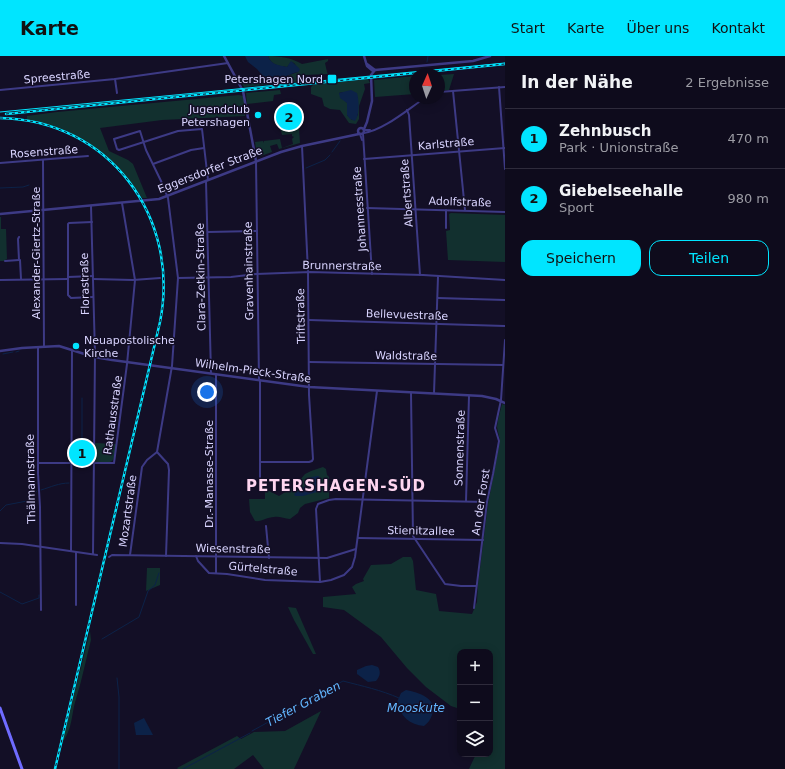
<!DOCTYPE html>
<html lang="de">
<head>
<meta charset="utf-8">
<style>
	body { margin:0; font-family:"DejaVu Sans",sans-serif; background:#171425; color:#f1f3f6 }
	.controls { position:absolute; right:12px; bottom:12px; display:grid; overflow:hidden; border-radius:8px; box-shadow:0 2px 10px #0003 }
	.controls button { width:36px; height:36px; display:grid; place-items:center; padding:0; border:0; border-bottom:1px solid #2e2b3b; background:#0e0b1c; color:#f1f3f6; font:20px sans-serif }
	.compass { position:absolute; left:409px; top:12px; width:36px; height:36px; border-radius:50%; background:#0e0b1c; box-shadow:0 2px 10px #0003; rotate:3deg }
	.you { position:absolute; left:207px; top:336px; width:14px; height:14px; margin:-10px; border:3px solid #fff; border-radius:50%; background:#1a73e8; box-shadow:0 0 0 6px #1a73e833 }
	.badge { display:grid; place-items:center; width:26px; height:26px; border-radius:50%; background:#00e5ff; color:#111; font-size:13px; font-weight:700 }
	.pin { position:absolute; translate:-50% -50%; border:2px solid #fff; box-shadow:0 1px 4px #0006 }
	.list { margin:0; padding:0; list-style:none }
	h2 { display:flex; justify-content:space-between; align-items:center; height:52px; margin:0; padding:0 16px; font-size:17px }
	h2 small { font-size:13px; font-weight:400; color:#9b9ba3 }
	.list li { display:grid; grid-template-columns:26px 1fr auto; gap:12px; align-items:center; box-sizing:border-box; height:60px; padding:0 16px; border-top:1px solid #2e2b3b }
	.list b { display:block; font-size:15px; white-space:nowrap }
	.list p { margin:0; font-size:13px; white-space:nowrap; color:#9b9ba3 }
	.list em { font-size:13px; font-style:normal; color:#9b9ba3 }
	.actions { display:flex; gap:8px; padding:12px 16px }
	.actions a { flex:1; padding:9px 0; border:1px solid #00e5ff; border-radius:12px; text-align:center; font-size:14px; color:#00e5ff }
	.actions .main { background:#00e5ff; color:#111 }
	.icon { flex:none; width:22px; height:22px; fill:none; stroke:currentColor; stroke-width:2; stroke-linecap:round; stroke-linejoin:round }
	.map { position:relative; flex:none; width:505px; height:713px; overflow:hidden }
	header { display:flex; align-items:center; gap:24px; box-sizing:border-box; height:56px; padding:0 20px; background:#00e5ff; color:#111 }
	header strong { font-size:19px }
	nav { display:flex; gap:22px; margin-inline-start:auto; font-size:14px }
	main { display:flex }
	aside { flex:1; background:#0e0b1c }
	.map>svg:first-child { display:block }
	.green { fill:#12302f; fill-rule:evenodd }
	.water { fill:#0c2248 }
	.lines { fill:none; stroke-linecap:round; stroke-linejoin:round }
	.stream { stroke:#0c2248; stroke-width:1 }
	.minor { stroke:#3d3a85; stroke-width:2 }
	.tertiary { stroke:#3d3a85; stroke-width:2.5 }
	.secondary { stroke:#6f6bff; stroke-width:3 }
	.tram { stroke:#00e5ff; stroke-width:1 }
	.rail-casing { stroke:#00e5ff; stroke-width:2.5 }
	.rail { stroke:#130f26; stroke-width:1; stroke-dasharray:3; stroke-linecap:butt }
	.poi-dot { fill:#00e5ff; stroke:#130f26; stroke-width:1.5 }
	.labels { text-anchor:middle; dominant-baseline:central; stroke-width:3; stroke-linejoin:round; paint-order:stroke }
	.street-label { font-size:11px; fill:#d9d4ff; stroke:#130f26 }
	.poi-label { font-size:11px; fill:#d9d4ff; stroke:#130f26; text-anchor:end }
	.water-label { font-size:12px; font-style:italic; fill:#62b6ff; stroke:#130f26 }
	.district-label { font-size:15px; font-weight:bold; letter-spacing:1px; fill:#ffd6f0; stroke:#130f26 }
</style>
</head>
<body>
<header>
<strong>Karte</strong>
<nav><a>Start</a><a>Karte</a><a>Über uns</a><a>Kontakt</a></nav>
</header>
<main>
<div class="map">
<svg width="505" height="713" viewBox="0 0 505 713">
	<rect width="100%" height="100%" fill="#130f26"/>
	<g class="green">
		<path d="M268,0C280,0 292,2 302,8L328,3V5L325,7L327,16L328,18L304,19V25L244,31L242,27L266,24L272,25L298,16L299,14L294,7L291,6L287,11C279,10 271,9 268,0Z"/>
		<path d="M454,18L449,34H439V19Z"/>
		<path d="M415,20V38L375,41L374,24Z"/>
		<path d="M368,23L370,27L364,28L365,33L359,50V63L356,68L349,67L340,54L330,53L324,50L322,42L311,38V31L313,29ZM343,36L358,41V59L352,64L347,59V47L339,37Z"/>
		<path d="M280,34L281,38L274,39L273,45L247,48L246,37Z"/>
		<path d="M239,39L243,40L246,54L245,60L162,64L100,72L109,95L128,104L133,108L147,142H142C116,102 75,70 27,64V60L57,56Z"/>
		<path d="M297,57H298L300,87L279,93L277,88L270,90L272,96L261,100L257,99L255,86L263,85L264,87V85L280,83L282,92L293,88L292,83L294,81L292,80V78L282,79L280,70L281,71L282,69L298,68Z"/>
		<path d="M451,157L505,159V206L448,204L446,175L450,174L449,158Z"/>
		<path d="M0,161H1V173H6L7,203L5,204L4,205H0Z"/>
		<path d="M502,348L505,349V713H469L476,698H490V669L492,664L490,663V596H460V653L451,650L426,631L407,612L381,581L344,554L323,551V541L356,538L352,531L356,528L364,525L363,523L371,509L391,508L403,501H411L413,505L416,534L436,538L439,555L472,558L477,546L478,528L488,448L500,385L497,371L498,364Z"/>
		<path d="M72,387H93V406L72,407Z"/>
		<path d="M95,387L116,388C114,407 115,407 95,407Z"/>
		<path d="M323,411L326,413L327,419L329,421V442L305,448L300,452L298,457L290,463C284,463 280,460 274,461C267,461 262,466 255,465L250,456L249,443H265V433L279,440L295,430L305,418L311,415Z"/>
		<path d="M147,512H160V529L146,535Z"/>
		<path d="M288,551L296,552L316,598H313L294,564Z"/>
		<path d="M90,575L91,584C86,603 82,624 76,643C71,659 73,672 62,687Z"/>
		<path d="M321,655L294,713H264L253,699L234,713H178L177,712L237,680L241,683L254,676L285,675Z"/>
	</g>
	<g class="water">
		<path d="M245,0H268C271,9 279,9 287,11L291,5L299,12L300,14L298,16C288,18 278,26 266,24L257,13L248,6Z"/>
		<path d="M351,34L357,37C359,44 360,59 355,65L350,63L347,59V47L340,42L339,37Z"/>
		<path d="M317,420H319L320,428L317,436L303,440H295L294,438L305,430L308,422Z"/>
		<path d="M372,609L378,611C381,616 380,620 376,625L368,626L357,618V614L366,610Z"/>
		<path d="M406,634C418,636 439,643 432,659C430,664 429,666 424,670C410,669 400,660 397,646L401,637Z"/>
		<path d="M144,662L153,679H136L134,667Z"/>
	</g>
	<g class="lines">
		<g class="stream">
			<path d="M427,6L428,0"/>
			<path d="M332,96L340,85"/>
			<path d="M306,112L325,104L330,99"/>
			<path d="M0,132L23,131L29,129"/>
			<path d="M16,296L19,295"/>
			<path d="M3,298L13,296"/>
			<path d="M82,387V342"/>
			<path d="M82,389V406"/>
			<path d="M41,434C51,431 59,427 69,427"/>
			<path d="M0,455L6,449L27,445L37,435"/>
			<path d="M0,536L22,548L39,542V539"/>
			<path d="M102,583L139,561L148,535L155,529L159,517"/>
			<path d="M117,622L119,641V713"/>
			<path d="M252,675L343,625C362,630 381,634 399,642"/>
			<path d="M183,713L250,677"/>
		</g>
		<g class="minor">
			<path d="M115,23L117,37"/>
			<path d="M499,31L505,113"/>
			<path d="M0,34L115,23L228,7"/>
			<path d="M453,35L465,154"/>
			<path d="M439,36L505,31"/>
			<path d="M407,54L409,59L420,219"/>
			<path d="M365,74H370"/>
			<path d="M364,77C384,74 408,53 425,42"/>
			<path d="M360,78L362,84"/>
			<path d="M363,78L372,218"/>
			<path d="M364,103L505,92"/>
			<path d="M43,104L44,291"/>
			<path d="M256,105L259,324"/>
			<path d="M0,107L88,100"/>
			<path d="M153,108L191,94L204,92"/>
			<path d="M206,125L211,317"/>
			<path d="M91,150L95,298L93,498"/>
			<path d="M367,152L505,156"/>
			<path d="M446,154V172"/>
			<path d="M92,166L69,167L68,168V239L71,242L93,241"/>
			<path d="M208,176L257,175"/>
			<path d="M19,181L18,183L19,204H20L21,223"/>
			<path d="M5,205L19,204"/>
			<path d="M68,221L93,220"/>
			<path d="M178,222L231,221L256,218L310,216L423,219L505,224"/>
			<path d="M93,223L133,224L160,222"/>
			<path d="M0,224L68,223"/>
			<path d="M438,242L505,244"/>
			<path d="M309,264L505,270"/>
			<path d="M38,291V417L40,451L41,554"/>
			<path d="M309,306L503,309"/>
			<path d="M260,324V431"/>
			<path d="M411,337L413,480L445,528L461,530H476"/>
			<path d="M434,337L438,221"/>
			<path d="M157,396L172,310L178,222L168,142L161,125L146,94L140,75L114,83L117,93L119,94L178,75L202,73L208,124"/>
			<path d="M157,396L168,408L169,414L166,500"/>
			<path d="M260,406H309L312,405L313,403L309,339L308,216L302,90"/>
			<path d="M38,407H114L127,308L135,224L122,147"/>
			<path d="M466,445L469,340"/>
			<path d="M266,470L269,502"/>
			<path d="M358,482L483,484"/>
			<path d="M0,487L22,488L97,499"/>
			<path d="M71,495L72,294"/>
			<path d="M130,499L142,411L147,404L157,396"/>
			<path d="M196,500L198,505L209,517L227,518L265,524L320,526L331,524L344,519L352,511L355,501L377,335"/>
			<path d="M109,501L112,499L327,502L356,493"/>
			<path d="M216,517V318"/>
			<path d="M320,526L316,453L318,448L329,444L336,443L487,446"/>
			<path d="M76,549V496"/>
			<path d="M474,552L487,446L493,418L499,385L495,372L501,344L505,284"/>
		</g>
		<g class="tertiary">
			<path d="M224,0L243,35L256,105"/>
			<path d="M364,0L367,10L373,15"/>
			<path d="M367,8L375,14"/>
			<circle cx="361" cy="75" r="3"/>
			<path d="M364,73L367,66L372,45L371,19L375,14L473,5L490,0"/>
			<path d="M0,158L159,143L281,96L302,90L359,78"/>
			<path d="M0,295L22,292L59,290L94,301L112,304L309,331L482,340L496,343L505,347"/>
		</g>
		<path class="secondary" d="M0,652L22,713"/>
		<path class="tram" d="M0,56L505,7"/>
		<g class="rail-casing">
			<g id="rail">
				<path d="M6,58L505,8"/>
				<path d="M0,62C109,64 181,161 160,266L55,713"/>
			</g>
		</g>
		<use href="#rail" class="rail"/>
	</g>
	<g class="poi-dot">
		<rect x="327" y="18" width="10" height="10" rx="2"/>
		<circle cx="258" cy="59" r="4"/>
		<circle cx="76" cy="290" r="4"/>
	</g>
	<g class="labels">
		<g class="street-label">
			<text transform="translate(57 21) rotate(-5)">Spreestraße</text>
			<text transform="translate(446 88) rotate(-5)">Karlstraße</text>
			<text transform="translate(44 96) rotate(-4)">Rosenstraße</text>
			<text transform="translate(210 114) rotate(-21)">Eggersdorfer Straße</text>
			<text transform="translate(407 137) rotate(-94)">Albertstraße</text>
			<text transform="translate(460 146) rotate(2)">Adolfstraße</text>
			<text transform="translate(360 153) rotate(-94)">Johannesstraße</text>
			<text transform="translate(36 197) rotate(-90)">Alexander-Giertz-Straße</text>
			<text transform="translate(342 210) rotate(1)">Brunnerstraße</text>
			<text transform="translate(249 215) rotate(-91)">Gravenhainstraße</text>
			<text transform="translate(201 221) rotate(-91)">Clara-Zetkin-Straße</text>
			<text transform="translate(85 228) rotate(-91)">Florastraße</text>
			<text transform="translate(407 259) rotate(2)">Bellevuestraße</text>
			<text transform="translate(301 260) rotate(-91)">Triftstraße</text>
			<text transform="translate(406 300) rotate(1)">Waldstraße</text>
			<text transform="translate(253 315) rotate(8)">Wilhelm-Pieck-Straße</text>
			<text transform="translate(113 359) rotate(-82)">Rathausstraße</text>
			<text transform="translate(460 392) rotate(-88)">Sonnenstraße</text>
			<text transform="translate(209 418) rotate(-90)">Dr.-Manasse-Straße</text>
			<text transform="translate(31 423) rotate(-91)">Thälmannstraße</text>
			<text transform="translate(481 446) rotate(-81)">An der Forst</text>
			<text transform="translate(128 455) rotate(-82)">Mozartstraße</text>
			<text transform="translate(421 475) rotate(1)">Stienitzallee</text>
			<text transform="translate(233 493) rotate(1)">Wiesenstraße</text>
			<text transform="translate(263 513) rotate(5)">Gürtelstraße</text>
		</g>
		<g class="poi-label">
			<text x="323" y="23">Petershagen Nord</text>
			<text x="250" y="53">Jugendclub<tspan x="250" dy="13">Petershagen</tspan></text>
			<text x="84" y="284" text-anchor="start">Neuapostolische<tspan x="84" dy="13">Kirche</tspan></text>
		</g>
		<g class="water-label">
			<text transform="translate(303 648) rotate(-28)">Tiefer Graben</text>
			<text x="416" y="652">Mooskute</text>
		</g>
		<g class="district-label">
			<text x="336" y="430">PETERSHAGEN-SÜD</text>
		</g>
	</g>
</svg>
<div class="controls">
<button>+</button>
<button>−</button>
<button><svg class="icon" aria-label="layers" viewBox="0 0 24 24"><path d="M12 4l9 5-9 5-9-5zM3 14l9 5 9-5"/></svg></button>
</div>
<svg class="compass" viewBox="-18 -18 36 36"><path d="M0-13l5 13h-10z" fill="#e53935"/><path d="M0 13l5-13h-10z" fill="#9b9ba3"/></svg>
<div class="you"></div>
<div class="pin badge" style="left:82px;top:397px">1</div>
<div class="pin badge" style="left:289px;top:61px">2</div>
</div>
<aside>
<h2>In der Nähe<small>2 Ergebnisse</small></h2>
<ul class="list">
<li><span class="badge">1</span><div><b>Zehnbusch</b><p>Park · Unionstraße</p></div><em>470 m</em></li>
<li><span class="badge">2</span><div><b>Giebelseehalle</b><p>Sport</p></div><em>980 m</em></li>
</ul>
<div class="actions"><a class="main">Speichern</a><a>Teilen</a></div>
</aside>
</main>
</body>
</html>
